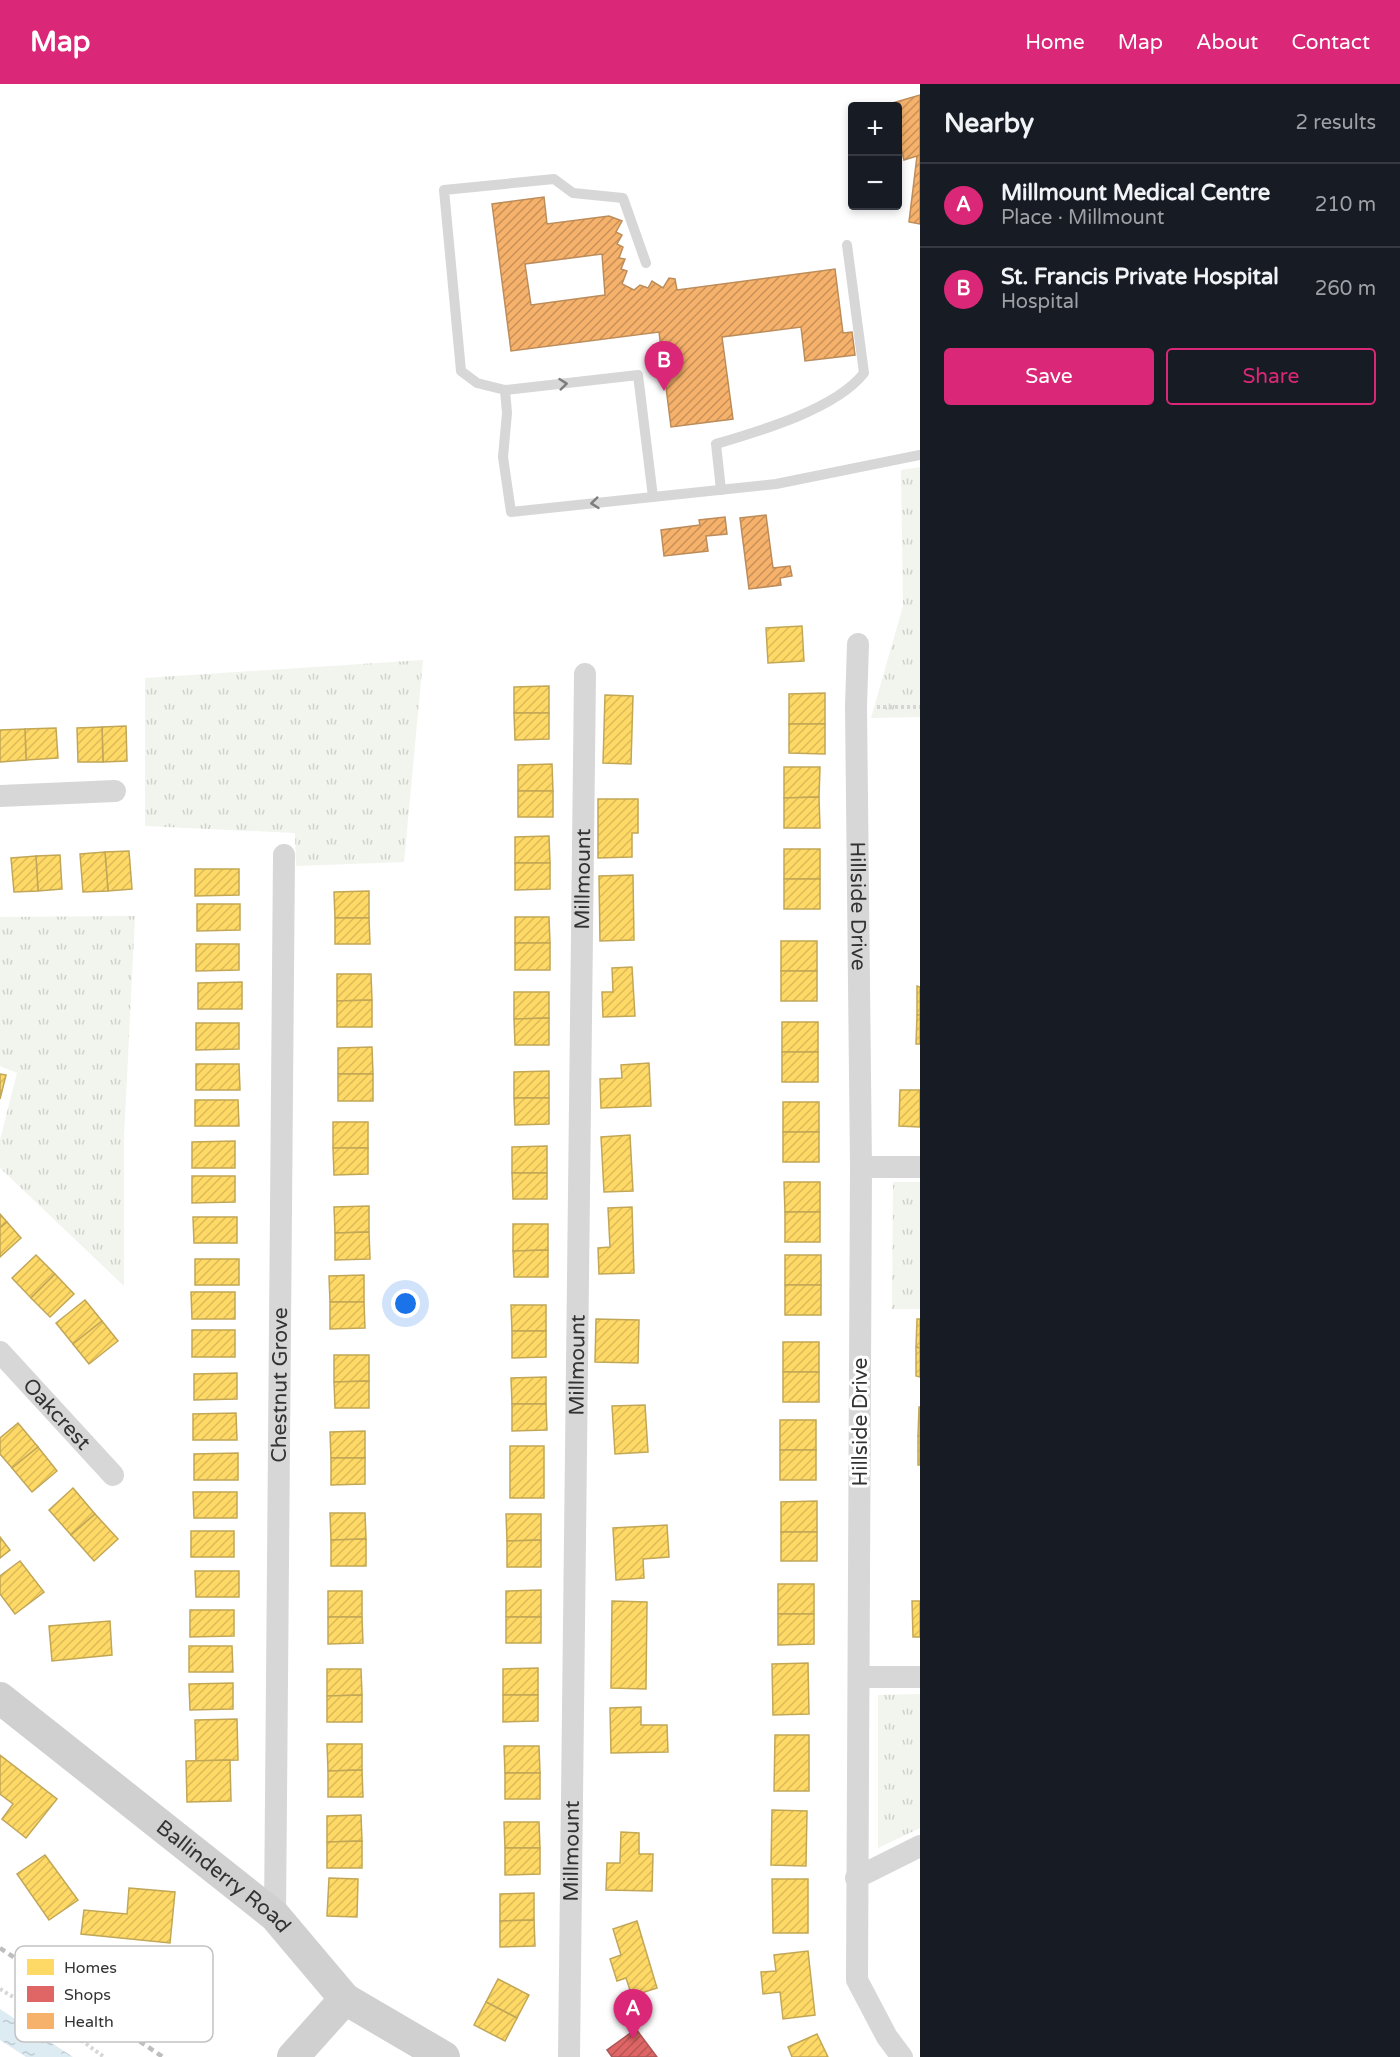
<!DOCTYPE html>
<html lang="en">
<head>
<meta charset="utf-8">
<style>
	body { margin:0; font-family:"Varela Round",sans-serif; background:#242831; color:#f1f3f6 }
	.controls { position:absolute; right:18px; top:18px; display:grid; overflow:hidden; border-radius:6px; box-shadow:0 3px 9px #0003 }
	.controls button { width:54px; height:54px; display:grid; place-items:center; padding:0; border:0; border-bottom:2px solid #363941; background:#171b24; color:#f1f3f6; font:30px sans-serif }
	.you { position:absolute; left:406px; top:1220px; width:21px; height:21px; margin:-15px; border:4px solid #fff; border-radius:50%; background:#1a73e8; box-shadow:0 0 0 9px #1a73e833 }
	.badge { display:grid; place-items:center; width:39px; height:39px; border-radius:50%; background:#db2777; color:#fff; font-size:20px; font-weight:700 }
	.pin { position:absolute; translate:-50% -50px; filter:drop-shadow(0 2px 3px #0008) }
	.pin::after { content:''; position:absolute; top:32px; width:21px; height:18px; background:inherit; clip-path:polygon(0 0,100% 0,50% 100%) }
	.list { margin:0; padding:0; list-style:none }
	h2 { display:flex; justify-content:space-between; align-items:center; height:78px; margin:0; padding:0 24px; font-size:26px }
	h2 small { font-size:20px; font-weight:400; color:#9ea1a6 }
	.list li { display:grid; grid-template-columns:39px 1fr auto; gap:18px; align-items:center; box-sizing:border-box; height:84px; padding:0 24px; border-top:2px solid #363941 }
	.list b { display:block; font-size:22px; white-space:nowrap }
	.list p { margin:0; font-size:20px; white-space:nowrap; color:#9ea1a6 }
	.list em { font-size:20px; font-style:normal; color:#9ea1a6 }
	.actions { display:flex; gap:12px; padding:18px 24px }
	.actions a { flex:1; padding:14px 0; border:2px solid #db2777; border-radius:6px; text-align:center; font-size:21px; color:#db2777 }
	.actions .main { background:#db2777; color:#fff }
	.map { position:relative; flex:none; width:920px; height:1973px; overflow:hidden }
	header { display:flex; align-items:center; gap:36px; box-sizing:border-box; height:84px; padding:0 30px; background:#db2777; color:#fff }
	header strong { font-size:28px }
	nav { display:flex; gap:33px; margin-inline-start:auto; font-size:21px }
	main { display:flex }
	aside { flex:1; background:#171b24 }
	.map>svg:first-child { display:block }
	.grass { fill:url(#grass-tufts) }
	.water { fill:url(#water-ripples) }
	.homes { fill:url(#homes-hatch); stroke:#c2a757; stroke-width:1.5 }
	.shops { fill:url(#shops-hatch); stroke:#ac5757; stroke-width:1.5 }
	.health { fill:url(#health-hatch); stroke:#bc8c5a; stroke-width:1.5; fill-rule:evenodd }
	.lines { fill:none; stroke-linecap:round; stroke-linejoin:round }
	.path { stroke:#d6d6d6; stroke-width:4; stroke-dasharray:3 3; stroke-linecap:butt }
	.lane { stroke:#d7d7d7; stroke-width:10 }
	.street { stroke:#d7d7d7; stroke-width:22 }
	.secondary { stroke:#d0d0d0; stroke-width:32 }
	.rail { stroke:#bebebe; stroke-width:4.5; stroke-dasharray:6 4.5; stroke-linecap:butt }
	.oneway { stroke:#7d7d7d }
	.labels { text-anchor:middle; dominant-baseline:central; stroke-width:6; stroke-linejoin:round; paint-order:stroke }
	.street-label { font-size:21px; fill:#333; stroke:#fff }
	.key { fill:#fff; stroke:#c2c2c2; stroke-width:1.5 }
	.key-label { font-size:16px; fill:#333 }
</style>
</head>
<body>
<header>
<strong>Map</strong>
<nav><a>Home</a><a>Map</a><a>About</a><a>Contact</a></nav>
</header>
<main>
<div class="map">
<svg width="920" height="1973" viewBox="0 0 920 1973">
	<defs>
		<pattern id="grass-tufts" width="24" height="20" patternUnits="userSpaceOnUse" patternTransform="scale(1.5)"><rect width="24" height="20" fill="#f1f5ed"/><path d="M3 7l-1-3M5 7V3M7 7l1-3M15 17l-1-3M17 17v-4M19 17l1-3" fill="none" stroke="#cfd2cc"/></pattern>
		<pattern id="water-ripples" width="26" height="14" patternUnits="userSpaceOnUse" patternTransform="scale(1.5)"><rect width="26" height="14" fill="#ddebf3"/><path d="M2 4q2-2 4 0t4 0M15 11q2-2 4 0t4 0" fill="none" stroke="#becad1"/></pattern>
		<pattern id="homes-hatch" width="6" height="6" patternUnits="userSpaceOnUse" patternTransform="scale(1.5)"><rect width="6" height="6" fill="#ffd966"/><path d="M-1 1l2-2M0 6l6-6M5 7l2-2" fill="none" stroke="#dbbb59"/></pattern>
		<pattern id="shops-hatch" width="6" height="6" patternUnits="userSpaceOnUse" patternTransform="scale(1.5)"><rect width="6" height="6" fill="#e06666"/><path d="M-1 1l2-2M0 6l6-6M5 7l2-2" fill="none" stroke="#b65555"/></pattern>
		<pattern id="health-hatch" width="6" height="6" patternUnits="userSpaceOnUse" patternTransform="scale(1.5)"><rect width="6" height="6" fill="#f6b26b"/><path d="M-1 1l2-2M0 6l6-6M5 7l2-2" fill="none" stroke="#c89159"/></pattern>
	</defs>
	<rect width="100%" height="100%" fill="#fff"/>
	<g class="grass">
		<path d="M920,383V633L871,634L903,522L901,386Z"/>
		<path d="M423,576L404,778L296,782L295,749L145,742V594Z"/>
		<path d="M135,832L124,1053V1202L0,1084V1056L17,989L0,982V833Z"/>
		<path d="M893,1098H920V1225H892Z"/>
		<path d="M920,1610V1744L878,1764V1611Z"/>
	</g>
	<path class="water" d="M0,1925L73,1973H26L0,1956Z"/>
	<g class="homes">
		<path d="M802,542L804,577L768,579L766,544Z"/>
		<path d="M549,602V629H514V603Z"/>
		<path d="M825,609V640H789V610Z"/>
		<path d="M605,611L633,612L631,680L603,679Z"/>
		<path d="M514,629H549V655L515,656Z"/>
		<path d="M789,640H825V670L789,669Z"/>
		<path d="M126,642L127,677L103,678L102,643Z"/>
		<path d="M102,643L103,678H78L77,644Z"/>
		<path d="M56,644L58,674L26,676L25,645Z"/>
		<path d="M25,645L26,676L0,678V646Z"/>
		<path d="M552,680L553,707H518V681Z"/>
		<path d="M784,683H820L819,713L784,714Z"/>
		<rect x="518" y="707" width="35" height="26"/>
		<path d="M819,713L820,744H784V714Z"/>
		<path d="M598,715H638V749H632V773L598,774Z"/>
		<path d="M549,752L550,779H515V753Z"/>
		<rect x="784" y="765" width="36" height="30"/>
		<path d="M129,767L132,805L108,807L105,768Z"/>
		<path d="M105,768L108,807L83,808L80,770Z"/>
		<path d="M60,771L62,805L38,807L36,772Z"/>
		<path d="M36,772L38,807L14,808L11,774Z"/>
		<path d="M515,779H550V805L515,806Z"/>
		<path d="M195,785H239V811L195,812Z"/>
		<path d="M633,791L634,856L600,857L599,792Z"/>
		<rect x="784" y="795" width="36" height="30"/>
		<path d="M369,807V834H335L334,808Z"/>
		<path d="M197,820H240V846L197,847Z"/>
		<path d="M515,833H549L550,859H515Z"/>
		<path d="M335,834H369L370,860H335Z"/>
		<rect x="781" y="857" width="36" height="30"/>
		<rect x="515" y="859" width="35" height="27"/>
		<path d="M196,860H239V886L196,887Z"/>
		<path d="M632,883L635,932L603,933L602,908H613L612,884Z"/>
		<rect x="781" y="887" width="36" height="30"/>
		<path d="M337,890H371L372,916L337,917Z"/>
		<path d="M242,898V925H198V899Z"/>
		<path d="M917,902L920,903V931H917Z"/>
		<path d="M514,908H549V934L514,935Z"/>
		<path d="M372,916V943H337V917Z"/>
		<path d="M917,931H920V960H916Z"/>
		<path d="M549,934V961H515L514,935Z"/>
		<rect x="782" y="938" width="36" height="30"/>
		<path d="M196,939H239V965L196,966Z"/>
		<path d="M372,963L373,990H338V964Z"/>
		<rect x="782" y="968" width="36" height="30"/>
		<path d="M649,979L651,1022L601,1024L600,995L622,994L621,981Z"/>
		<path d="M196,980H239L240,1006H196Z"/>
		<path d="M549,987V1014H514V988Z"/>
		<path d="M0,990L6,991L0,1015Z"/>
		<rect x="338" y="990" width="35" height="27"/>
		<path d="M900,1006H920V1043L899,1042Z"/>
		<path d="M514,1014H549V1040L515,1041Z"/>
		<path d="M195,1016H238L239,1042H195Z"/>
		<rect x="783" y="1018" width="36" height="30"/>
		<rect x="333" y="1038" width="35" height="26"/>
		<rect x="783" y="1048" width="36" height="30"/>
		<path d="M630,1051L633,1107L604,1108L601,1053Z"/>
		<path d="M235,1057V1084H192V1058Z"/>
		<path d="M547,1062V1089H512V1063Z"/>
		<path d="M333,1064H368V1090L334,1091Z"/>
		<path d="M512,1089H547V1115H513Z"/>
		<path d="M192,1092H235V1118L192,1119Z"/>
		<path d="M784,1098H820V1128H785Z"/>
		<path d="M369,1122V1148L335,1149L334,1123Z"/>
		<path d="M632,1123L634,1189L599,1190L598,1164L610,1163L608,1124Z"/>
		<rect x="785" y="1128" width="35" height="30"/>
		<path d="M0,1130L7,1138L0,1144Z"/>
		<path d="M193,1133H237V1159H194Z"/>
		<path d="M7,1138L21,1154L0,1173V1144Z"/>
		<path d="M513,1140H548V1166L513,1167Z"/>
		<path d="M369,1148L370,1175L335,1176V1149Z"/>
		<path d="M548,1166V1193H514L513,1167Z"/>
		<path d="M36,1171L55,1190L31,1214L12,1194Z"/>
		<rect x="785" y="1171" width="36" height="30"/>
		<rect x="195" y="1175" width="44" height="26"/>
		<path d="M55,1190L74,1210L50,1233L31,1214Z"/>
		<path d="M364,1191V1218H330L329,1192Z"/>
		<rect x="785" y="1201" width="36" height="30"/>
		<path d="M191,1208H235V1235H192Z"/>
		<path d="M85,1216L102,1237L73,1260L56,1239Z"/>
		<path d="M330,1218H364L365,1244L330,1245Z"/>
		<path d="M511,1221H546V1247H512Z"/>
		<path d="M596,1235L639,1236L638,1279L595,1278Z"/>
		<path d="M917,1235H920V1264L916,1263Z"/>
		<path d="M102,1237L118,1257L89,1280L73,1260Z"/>
		<rect x="192" y="1246" width="43" height="27"/>
		<path d="M512,1247H546V1273L512,1274Z"/>
		<rect x="783" y="1258" width="36" height="30"/>
		<path d="M916,1263L920,1264V1293L916,1292Z"/>
		<path d="M334,1271H369V1297L334,1298Z"/>
		<rect x="783" y="1288" width="36" height="30"/>
		<path d="M237,1289V1315L194,1316V1290Z"/>
		<path d="M546,1293V1320H512L511,1294Z"/>
		<path d="M369,1297V1324H335L334,1298Z"/>
		<path d="M512,1320H546L547,1346L512,1347Z"/>
		<path d="M645,1321L648,1368L615,1370L612,1322Z"/>
		<path d="M919,1323H920V1352H918Z"/>
		<path d="M236,1329L237,1356H193V1330Z"/>
		<rect x="780" y="1336" width="36" height="30"/>
		<path d="M18,1339L38,1363L12,1384L0,1370V1354Z"/>
		<path d="M365,1347V1374H331L330,1348Z"/>
		<rect x="918" y="1352" width="2" height="29"/>
		<rect x="510" y="1362" width="34" height="52"/>
		<path d="M38,1363L57,1387L32,1408L12,1384Z"/>
		<rect x="780" y="1366" width="36" height="30"/>
		<path d="M238,1369V1396H194V1370Z"/>
		<path d="M331,1374H365V1400L331,1401Z"/>
		<path d="M73,1404L95,1430L71,1451L49,1426Z"/>
		<path d="M193,1408H237V1434H194Z"/>
		<path d="M817,1417V1448H781V1418Z"/>
		<path d="M330,1429H365L366,1455L331,1456Z"/>
		<path d="M95,1430L118,1455L94,1477L71,1451Z"/>
		<path d="M506,1430H541V1456L507,1457Z"/>
		<path d="M667,1441L669,1473L643,1475L644,1494L616,1496L613,1444Z"/>
		<rect x="191" y="1447" width="43" height="26"/>
		<rect x="781" y="1448" width="36" height="29"/>
		<path d="M0,1453L10,1466L0,1474Z"/>
		<path d="M366,1455V1482H331V1456Z"/>
		<path d="M541,1456V1483H507V1457Z"/>
		<path d="M20,1477L44,1508L15,1530L0,1510V1492Z"/>
		<path d="M195,1487H239V1513H196Z"/>
		<rect x="778" y="1500" width="36" height="30"/>
		<path d="M541,1506V1533H506V1507Z"/>
		<rect x="328" y="1507" width="34" height="26"/>
		<path d="M612,1517L647,1518L646,1605L611,1604Z"/>
		<path d="M912,1517H920V1553H913Z"/>
		<path d="M190,1526H234V1552L190,1553Z"/>
		<path d="M778,1530H814V1560L778,1561Z"/>
		<path d="M328,1533H362L363,1559L328,1560Z"/>
		<rect x="506" y="1533" width="35" height="26"/>
		<path d="M110,1537L112,1571L52,1577L49,1542Z"/>
		<path d="M189,1562H232L233,1588H189Z"/>
		<path d="M808,1579L809,1630L773,1631L772,1580Z"/>
		<path d="M538,1584V1611H503V1585Z"/>
		<path d="M327,1585H361L362,1611L327,1612Z"/>
		<path d="M233,1599V1625L190,1626L189,1600Z"/>
		<path d="M362,1611V1638H327V1612Z"/>
		<path d="M503,1611H538V1637L503,1638Z"/>
		<path d="M641,1623V1641H667L668,1668L611,1669L610,1624Z"/>
		<path d="M237,1635L238,1676L196,1677L195,1636Z"/>
		<path d="M775,1651H809V1707H774Z"/>
		<path d="M327,1660H362V1686L328,1687Z"/>
		<path d="M504,1662H539L540,1689H505Z"/>
		<path d="M0,1671L57,1715L26,1754L2,1735L13,1720L0,1710Z"/>
		<path d="M230,1676L231,1717L187,1718L186,1677Z"/>
		<path d="M362,1686L363,1713H328V1687Z"/>
		<rect x="505" y="1689" width="35" height="26"/>
		<path d="M772,1726L807,1727L806,1782L771,1781Z"/>
		<path d="M361,1731L362,1757L327,1758V1732Z"/>
		<path d="M504,1738H539L540,1764H505Z"/>
		<path d="M621,1748L639,1749V1770H653L652,1807L606,1806L607,1779H620Z"/>
		<path d="M362,1757V1784H327V1758Z"/>
		<path d="M505,1764H540V1790L505,1791Z"/>
		<path d="M45,1771L78,1816L49,1836L17,1790Z"/>
		<path d="M329,1794L358,1795L357,1833L327,1832Z"/>
		<path d="M772,1795H808V1849H773Z"/>
		<path d="M129,1804L175,1808L170,1859L81,1850L84,1826L127,1830Z"/>
		<path d="M534,1809V1836L500,1837V1810Z"/>
		<path d="M534,1836L535,1862L500,1863V1837Z"/>
		<path d="M637,1837L657,1904L632,1912L626,1894L617,1897L610,1875L621,1871L613,1845Z"/>
		<path d="M808,1867L815,1931L783,1935L780,1908L763,1910L761,1888L776,1887L774,1871Z"/>
		<path d="M498,1895L529,1911L517,1934L486,1918Z"/>
		<path d="M486,1918L517,1934L505,1957L474,1941Z"/>
		<path d="M817,1950L828,1973H792L788,1963Z"/>
	</g>
	<path class="shops" d="M636,1945L657,1973H612L607,1966Z"/>
	<g class="health">
		<path d="M920,11V140L909,138L917,72L904,76L898,52V22H890L889,20Z"/>
		<path d="M544,113L547,140L609,132L622,137L616,148L622,151L617,160L623,163L619,174L625,175L621,185L627,187L622,200L634,206L640,201L648,204L652,197L663,204L669,194L675,195L677,206L835,185L843,249L852,248L855,271L805,277L801,243L722,253L733,335L671,343L659,248L511,267L492,120ZM602,170L605,211L531,221L525,180Z"/>
		<path d="M766,431L773,484L790,482L792,492L780,494L781,501L749,505L740,434Z"/>
		<path d="M725,433L727,450L706,452L708,467L664,472L661,446L700,441L699,436Z"/>
	</g>
	<g class="lines">
		<g class="path">
			<path d="M877,623H920"/>
			<path d="M0,1905L69,1947L104,1973"/>
		</g>
		<g class="lane">
			<path d="M646,179L623,114L573,109L554,95L444,106L461,287L477,299L505,306L638,291L653,413"/>
			<path d="M505,306L507,329L503,373L511,428L776,400L920,371"/>
			<path d="M721,406L716,360C760,347 836,325 864,289L847,161"/>
		</g>
		<g class="street">
			<path id="s1" d="M858,560L856,622L861,1083L857,1896L887,1953L902,1973"/>
			<path d="M0,712L115,707"/>
			<path d="M861,1083H920"/>
			<path id="s2" d="M0,1268L113,1391"/>
			<path d="M860,1593H920"/>
			<path d="M856,1794L920,1762"/>
			<path id="s3" d="M275,1832L284,771"/>
			<path id="s4" d="M569,1973L585,590"/>
		</g>
		<g class="secondary">
			<path id="s5" d="M0,1614L275,1832L345,1915L444,1973"/>
			<path d="M293,1973L345,1915"/>
		</g>
		<path class="rail" d="M0,1864L163,1973"/>
	</g>
	<defs><path id="oneway-chevron" d="M-2-3.5L2.5 0L-2 3.5" fill="none" stroke-width="1.6" stroke-linecap="round" stroke-linejoin="round" transform="scale(1.5)"/></defs>
	<g class="oneway">
		<use href="#oneway-chevron" transform="translate(563 300) rotate(-6)"/>
		<use href="#oneway-chevron" transform="translate(595 419) rotate(174)"/>
	</g>
	<g class="labels">
		<g class="street-label">
			<text stroke="none"><textPath href="#s4" startOffset="1178">Millmount</textPath></text>
			<text stroke="none"><textPath href="#s1" startOffset="262">Hillside Drive</textPath></text>
			<text stroke="none"><textPath href="#s4" startOffset="692">Millmount</textPath></text>
			<text stroke="none"><textPath href="#s3" startOffset="531">Chestnut Grove</textPath></text>
			<text stroke="none"><textPath href="#s2" startOffset="84">Oakcrest</textPath></text>
			<text transform="translate(860 1338) rotate(-90)">Hillside Drive</text>
			<text stroke="none"><textPath href="#s4" startOffset="206">Millmount</textPath></text>
			<text stroke="none"><textPath href="#s5" startOffset="286">Ballinderry Road</textPath></text>
		</g>
	</g>
	<rect x="15" y="1862" width="198" height="96" rx="9" class="key"/>
	<rect x="27" y="1875" width="27" height="16" fill="#ffd966"/>
	<rect x="27" y="1902" width="27" height="16" fill="#e06666"/>
	<rect x="27" y="1929" width="27" height="16" fill="#f6b26b"/>
	<g class="key-label">
		<text x="64" y="1889">Homes</text>
		<text x="64" y="1916">Shops</text>
		<text x="64" y="1943">Health</text>
	</g>
</svg>
<div class="controls">
<button>+</button>
<button>−</button>
</div>
<div class="you"></div>
<div class="pin badge" style="left:633px;top:1955px">A</div>
<div class="pin badge" style="left:664px;top:307px">B</div>
</div>
<aside>
<h2>Nearby<small>2 results</small></h2>
<ul class="list">
<li><span class="badge">A</span><div><b>Millmount Medical Centre</b><p>Place · Millmount</p></div><em>210 m</em></li>
<li><span class="badge">B</span><div><b>St. Francis Private Hospital</b><p>Hospital</p></div><em>260 m</em></li>
</ul>
<div class="actions"><a class="main">Save</a><a>Share</a></div>
</aside>
</main>
</body>
</html>
